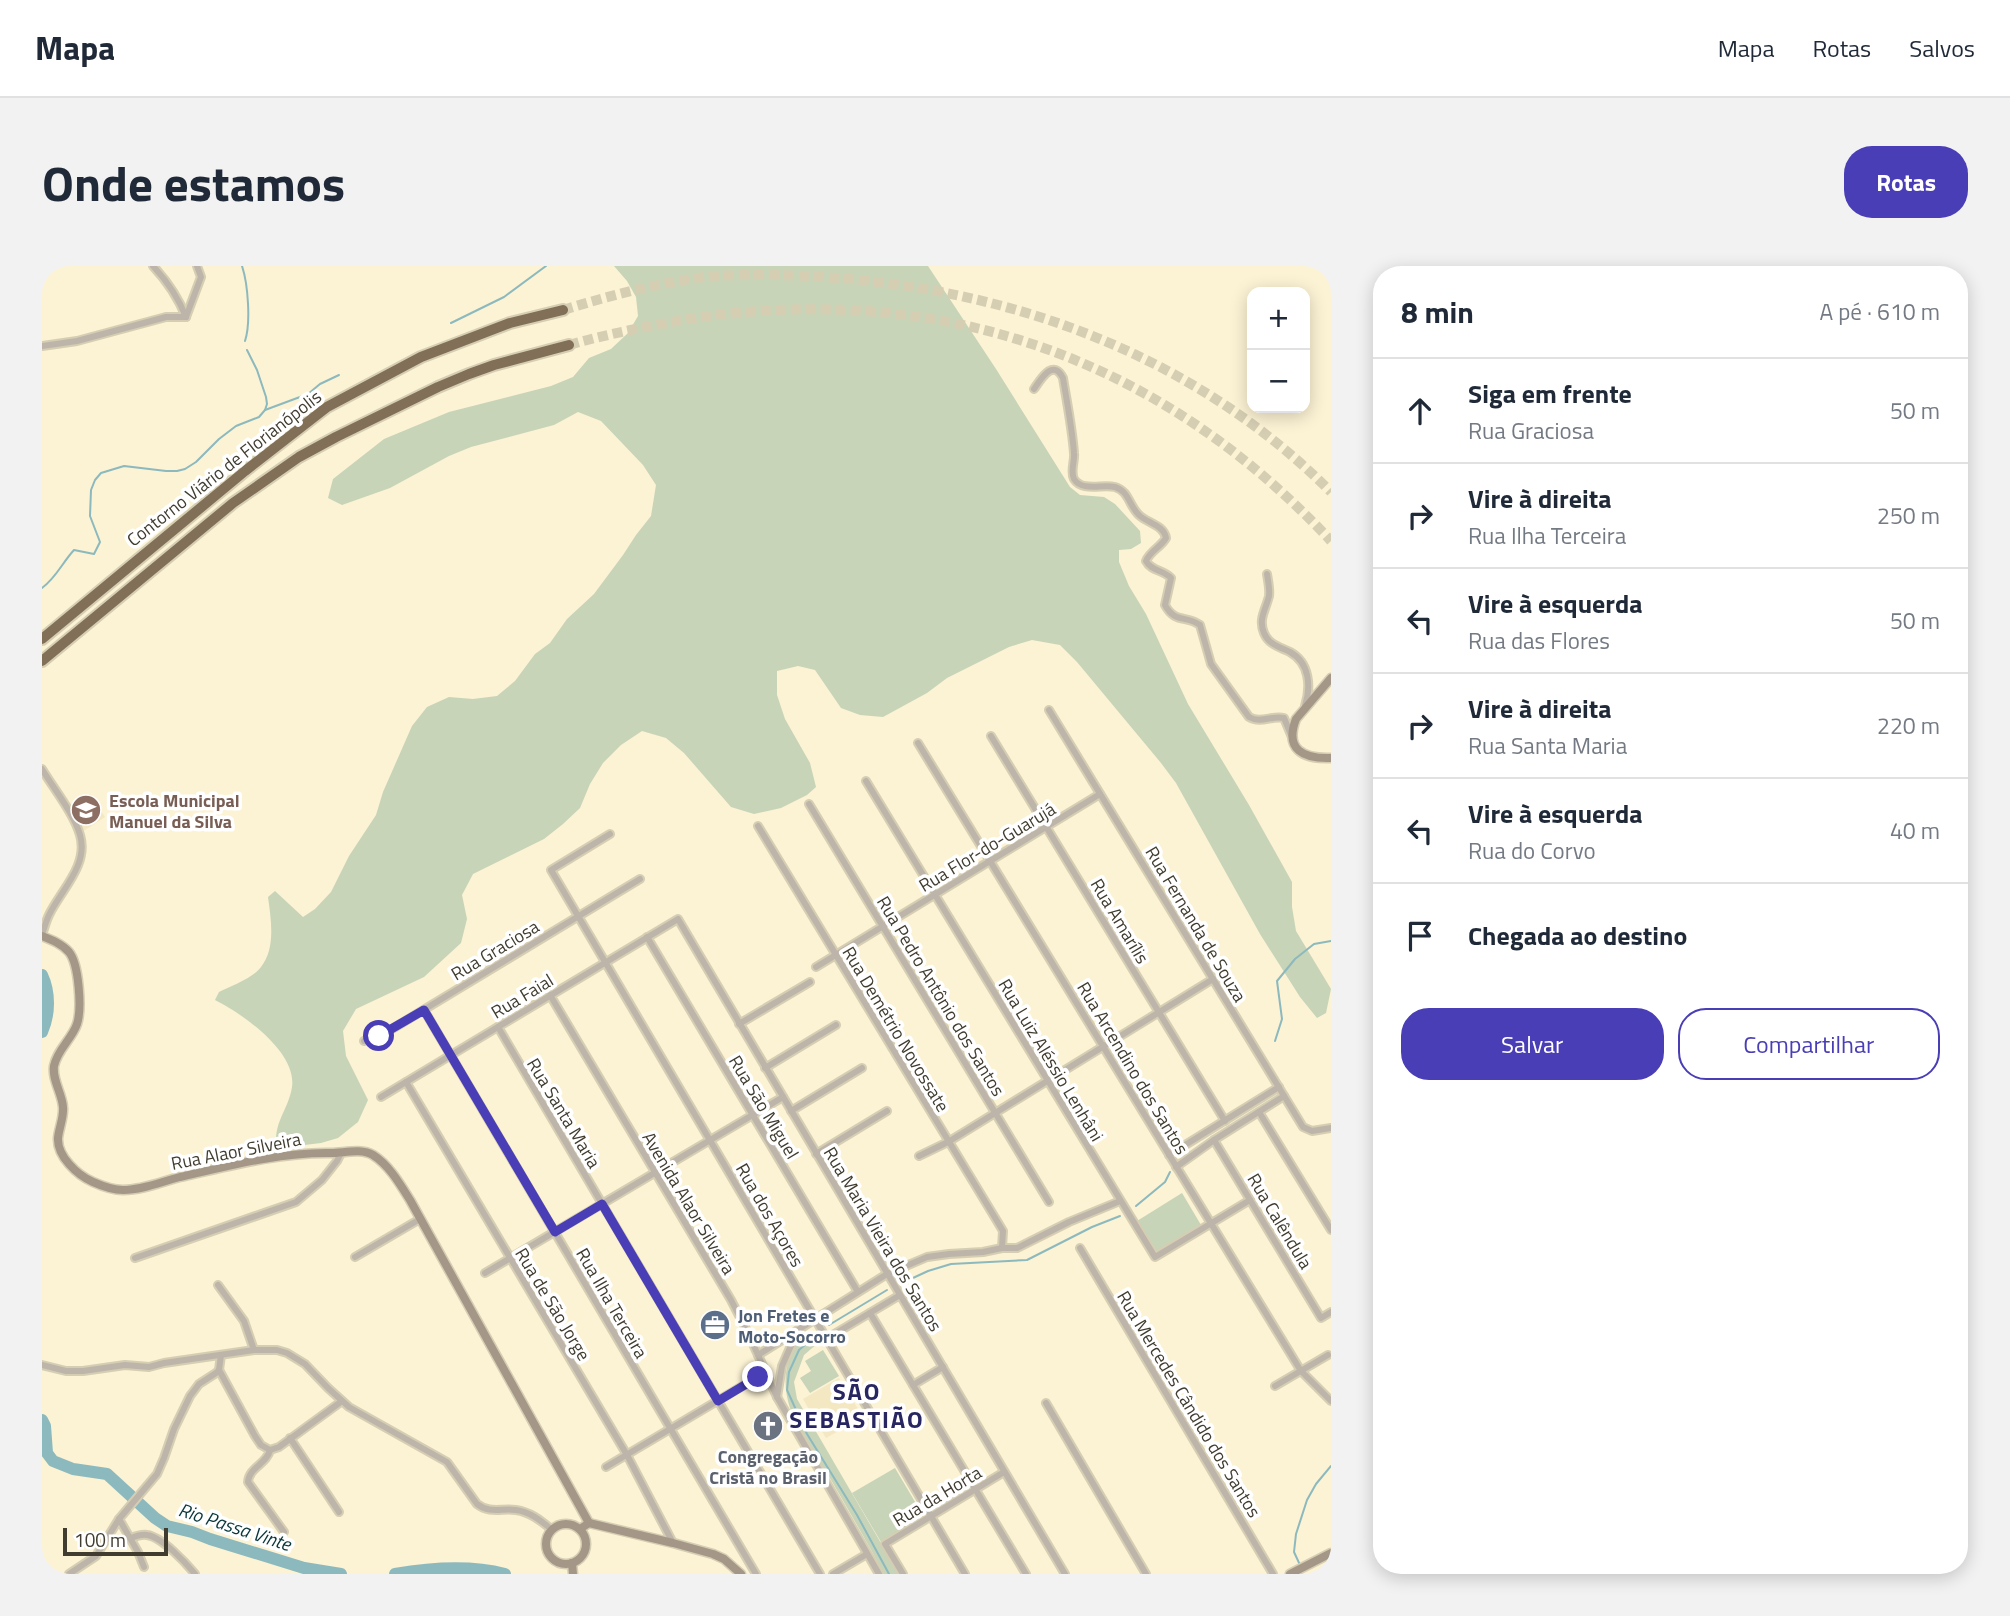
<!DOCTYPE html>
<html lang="pt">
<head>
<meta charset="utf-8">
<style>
	body { margin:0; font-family:"Titillium Web",sans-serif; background:#f2f2f3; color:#1f2937 }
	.controls { position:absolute; right:21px; top:21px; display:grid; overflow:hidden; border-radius:14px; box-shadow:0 4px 18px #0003 }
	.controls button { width:63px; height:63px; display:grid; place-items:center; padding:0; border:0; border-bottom:2px solid #e0e1e3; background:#fff; color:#1f2937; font:35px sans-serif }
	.scale { position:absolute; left:21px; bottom:18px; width:105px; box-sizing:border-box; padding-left:7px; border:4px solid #403c30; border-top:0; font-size:19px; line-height:24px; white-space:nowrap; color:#403c30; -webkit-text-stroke:5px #fff; paint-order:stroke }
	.stop { position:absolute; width:21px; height:21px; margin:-16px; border:5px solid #493eb5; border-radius:50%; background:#fff }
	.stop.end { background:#493eb5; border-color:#fff; box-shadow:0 2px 7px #0008 }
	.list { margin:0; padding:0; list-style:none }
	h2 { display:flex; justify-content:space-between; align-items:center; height:91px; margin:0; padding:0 28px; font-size:30px }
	h2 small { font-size:23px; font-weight:400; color:#747a83 }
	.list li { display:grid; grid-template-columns:46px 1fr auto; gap:21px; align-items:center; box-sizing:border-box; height:105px; padding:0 28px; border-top:2px solid #e0e1e3 }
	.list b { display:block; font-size:26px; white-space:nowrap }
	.list p { margin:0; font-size:23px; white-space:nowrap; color:#747a83 }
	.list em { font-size:23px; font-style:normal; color:#747a83 }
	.actions { display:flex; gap:14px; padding:21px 28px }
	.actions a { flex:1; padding:16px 0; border:2px solid #493eb5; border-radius:28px; text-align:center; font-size:24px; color:#493eb5 }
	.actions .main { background:#493eb5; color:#fff }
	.icon { flex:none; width:38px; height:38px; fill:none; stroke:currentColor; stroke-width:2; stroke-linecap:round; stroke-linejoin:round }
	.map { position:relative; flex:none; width:1289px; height:1308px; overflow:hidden; border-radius:28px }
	header { display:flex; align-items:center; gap:42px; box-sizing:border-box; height:98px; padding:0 35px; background:#fff; border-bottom:2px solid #e0e1e3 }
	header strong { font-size:33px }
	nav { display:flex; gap:38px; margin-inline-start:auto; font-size:24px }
	.intro { display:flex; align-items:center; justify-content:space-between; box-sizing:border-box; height:168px; padding:0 42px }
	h1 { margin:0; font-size:49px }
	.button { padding:18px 32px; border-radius:28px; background:#493eb5; color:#fff; font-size:24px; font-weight:700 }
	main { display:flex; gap:42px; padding:0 42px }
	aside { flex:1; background:#fff; border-radius:28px; box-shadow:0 4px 18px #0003 }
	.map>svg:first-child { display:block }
	.built { fill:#f4e8c2 }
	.green { fill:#c7d4b8 }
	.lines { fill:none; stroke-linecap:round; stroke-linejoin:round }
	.stream { stroke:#8cb9be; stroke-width:2 }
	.river { stroke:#8cb9be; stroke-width:12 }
	.highway-tunnel { stroke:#d6ceb3; stroke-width:10; stroke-dasharray:10 5; stroke-linecap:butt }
	.street-casing { stroke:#d6ceb3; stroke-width:10 }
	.secondary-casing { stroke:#d6ceb3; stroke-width:11 }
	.highway-casing { stroke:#d6ceb3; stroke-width:14 }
	.street { stroke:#beb5aa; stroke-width:6 }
	.secondary { stroke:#a49787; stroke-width:8 }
	.highway { stroke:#816f58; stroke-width:10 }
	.route { stroke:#493eb5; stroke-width:9 }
	.labels { text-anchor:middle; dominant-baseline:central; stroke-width:7; stroke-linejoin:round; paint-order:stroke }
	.street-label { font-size:18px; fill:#403c30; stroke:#fff }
	.education-label { font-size:18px; font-weight:bold; fill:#785e54; stroke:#fff; text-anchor:start }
	.service-label { font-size:18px; font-weight:bold; fill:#4e5e75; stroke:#fff; text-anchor:start }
	.worship-label { font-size:18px; font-weight:bold; fill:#5b616d; stroke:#fff }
	.water-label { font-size:19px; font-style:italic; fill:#09363a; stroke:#fff }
	.district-label { font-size:24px; font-weight:bold; letter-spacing:2px; fill:#282660; stroke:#fff }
</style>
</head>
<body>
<header>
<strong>Mapa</strong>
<nav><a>Mapa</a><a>Rotas</a><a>Salvos</a></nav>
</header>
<div class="intro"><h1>Onde estamos</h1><a class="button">Rotas</a></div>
<main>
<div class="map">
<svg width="1289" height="1308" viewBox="0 0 1289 1308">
	<rect width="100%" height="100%" fill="#fcf2d4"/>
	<g class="built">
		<path d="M48,528L63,551L40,566L26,539Z"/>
		<path d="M797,1112L821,1151L784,1172L761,1133Z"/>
	</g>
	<g class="green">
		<path d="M572,0H886L954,103L1028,221L1038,229L1062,231L1073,238L1098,265L1099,277L1089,283L1077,284V296L1087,320L1104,348L1146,438L1207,539L1250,616V641L1254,665L1289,723L1284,747L1275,752L1258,731L1218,668L1134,517L1119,497L1035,396L1018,379L990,374L967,381L905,412L885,427L841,451L818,449L799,442L773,404L756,400L735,405V429L743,453L768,497L774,521L765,529L739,542L712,548L689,541L642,487L624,472L600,465L579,479L561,497L548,518L538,542L521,558L502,573L431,608L420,629L425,653L419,677L382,711L314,743L301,765L304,790L326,834L316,856L296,872L279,877L254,880L234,874C234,854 247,841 250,821C255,786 201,748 173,734L177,726C189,720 211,712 219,701C234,682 229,653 226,631L233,625L261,651L273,643L289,626L307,590L334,549L341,526L370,460L385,441L407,431L431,433L455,430L473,415L493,388L508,377L525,353L552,328L581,289L594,269L609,250L614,219L601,199L559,155L536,146L512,159L429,181L407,190L348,222L300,239L286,232L291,213L342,173L407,146L509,120L531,111L547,92L569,83L586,67L596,50L594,31L585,15Z"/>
		<path d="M1140,927L1159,959L1115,987L1095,955Z"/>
		<path d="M768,1066L776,1077L762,1089L752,1116L755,1133L857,1308H842C825,1276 807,1245 789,1214C763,1172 727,1132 752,1081C755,1075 763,1070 768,1066Z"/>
		<path d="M781,1084L797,1110L768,1127L758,1112L769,1105L763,1095Z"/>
		<path d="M853,1202L882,1251L839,1276L810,1227Z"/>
	</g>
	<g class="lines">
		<g class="stream">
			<path d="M200,0C206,18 209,57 203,75"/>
			<path d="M409,57L462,31L504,0"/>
			<path d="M223,144L266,128L278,118L297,109"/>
			<path d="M0,322C14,312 20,297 32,284L52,288L58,276L48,250L49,224L53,214L59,207L82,200L124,205H135L143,203L154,196L177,173L194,160L217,151L223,144L225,138L224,131L215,104L205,84"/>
			<path d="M1233,775L1240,753L1235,715L1253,693L1272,678L1289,675"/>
			<path d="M1094,940L1123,916L1128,906"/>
			<path d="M858,1018L886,1005L909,998L985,994L1050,961L1078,950"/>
			<path d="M787,1059L845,1024"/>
			<path d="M772,1071L757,1084L747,1106L745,1124L765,1168L815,1249L847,1308"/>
			<path d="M0,1174L4,1178"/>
			<path d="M1258,1299L1252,1286L1254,1268L1265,1234L1274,1218L1289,1200"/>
		</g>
		<g class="river">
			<path d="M0,709C8,726 8,748 0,766"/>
			<path d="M0,1154L3,1160L5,1187L11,1195L31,1203L65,1208L113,1252L125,1260L150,1266L168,1273L262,1302L299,1308"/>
			<path d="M353,1308C388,1302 428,1299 463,1308"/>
		</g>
		<g class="highway-tunnel">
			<path d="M521,44C570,29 619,16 670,10C898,0 1127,63 1289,226"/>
			<path d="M527,79C565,68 603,61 641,54C892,13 1116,89 1289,275"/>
		</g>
		<g class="street-casing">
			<g id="street">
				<path d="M111,0C126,16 136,31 144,51"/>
				<path d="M144,51L159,11L155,0"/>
				<path d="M0,80L35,75L124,51H144"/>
				<path d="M992,123C999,113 1011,92 1021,112C1025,137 1030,161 1032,187C1033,195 1028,205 1032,213C1040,226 1060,218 1073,221C1087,225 1087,240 1097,249C1105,257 1122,259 1124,272C1119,281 1108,285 1104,295C1109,305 1122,304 1129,312L1123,339C1133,358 1145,349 1158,359L1169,398L1207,451C1219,458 1230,449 1242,452L1250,471"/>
				<path d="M1225,308C1226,315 1228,323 1227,330C1224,343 1216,353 1222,367C1227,379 1238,381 1248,386C1268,397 1269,421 1263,440"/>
				<path d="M1007,444L1261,861L1270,865L1289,862"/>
				<path d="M949,470L1183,855"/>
				<path d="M876,477L1259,1105L1289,1135"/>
				<path d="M0,503C12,523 32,548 38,569C47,599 19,624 7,649C4,655 2,663 0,669"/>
				<path d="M824,515L1113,991L1208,934"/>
				<path d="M767,538L1007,936"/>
				<path d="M716,560L955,955L961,965L960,982"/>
				<path d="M568,568L509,604L923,1308"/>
				<path d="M605,671L816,1026"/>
				<path d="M774,701L1058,528"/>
				<path d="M508,729L689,1034L706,1067L735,1131L837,1308"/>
				<path d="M382,744L714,1308"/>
				<path d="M697,758L768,716"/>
				<path d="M456,761L778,1308"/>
				<path d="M322,775L345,766L598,613"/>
				<path d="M723,802L794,759"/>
				<path d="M364,816L585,1189L631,1277"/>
				<path d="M339,831L636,653L1023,1308"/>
				<path d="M749,845L820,802"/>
				<path d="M1217,846L1289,964"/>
				<path d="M1172,874L1279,1052L1289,1046"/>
				<path d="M774,888L845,845"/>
				<path d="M1127,889L1237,821"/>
				<path d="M877,890L906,876L1171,713"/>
				<path d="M1134,901L1172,874L1242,830"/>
				<path d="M1038,982L1231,1308"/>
				<path d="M313,991L378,953"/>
				<path d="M93,992L254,936L280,914L295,895L299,887"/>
				<path d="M443,1007L741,831"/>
				<path d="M176,1019L202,1055L212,1084"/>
				<path d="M828,1047L984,1308"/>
				<path d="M784,1073L858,1029"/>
				<path d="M716,1089L845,1008L885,991L907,988L941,986L960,982H975L1027,956L1078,935"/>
				<path d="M0,1099L24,1105H41L83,1099L107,1101L122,1097L212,1084H235L245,1087L263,1098L286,1122L307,1141L405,1196L435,1238C448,1248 459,1242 474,1244C488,1246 498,1254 509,1263"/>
				<path d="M177,1104L213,1170L219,1179L228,1184L237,1181L300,1135"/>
				<path d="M871,1119L901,1101"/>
				<path d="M1233,1120L1286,1089"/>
				<path d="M735,1131L740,1100L755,1066"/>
				<path d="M1004,1137L1104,1308"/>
				<path d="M248,1172L297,1246"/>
				<path d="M228,1184C225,1198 207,1201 206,1216L242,1266"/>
				<path d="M564,1201L724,1106"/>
				<path d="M77,1253L96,1286L102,1301"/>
				<path d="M89,1272C94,1270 100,1268 105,1269C120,1271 144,1297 153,1308"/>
				<path d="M27,1308L54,1290L77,1253L115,1208L122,1192L132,1163L148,1130L157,1118L174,1107L177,1104L179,1089"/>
				<path d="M791,1308L825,1288"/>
				<path d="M861,1308L843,1278L962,1206"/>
			</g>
		</g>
		<g class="secondary-casing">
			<g id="secondary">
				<path d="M1289,412L1254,453C1242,484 1262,493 1289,492"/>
				<path d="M0,670C10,674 20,678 27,686C37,698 40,743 35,758C30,773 15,784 12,800C10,814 20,827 21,841C22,851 17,862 16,872C15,890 35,909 51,916C60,920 70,924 81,924C100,924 119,916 138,911C186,900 239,886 289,887C302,887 319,882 331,889C347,899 358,918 368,934L547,1257"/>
				<circle cx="524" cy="1278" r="20"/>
				<path d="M538,1263L547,1257L631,1277L671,1288L682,1293L699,1308"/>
				<path d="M530,1297L531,1308"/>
				<path d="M1248,1308L1289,1287"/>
			</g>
		</g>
		<g class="highway-casing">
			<g id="highway">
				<path d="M0,373L203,205L285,141L379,91L468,57L521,44"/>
				<path d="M0,395L191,237L257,191L294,171L396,121L427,108L452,99L527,79"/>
			</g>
		</g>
		<use href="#street" class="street"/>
		<use href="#secondary" class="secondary"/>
		<use href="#highway" class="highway"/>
	</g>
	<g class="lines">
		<path class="route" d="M337,770L382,744L513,966L560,938L676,1135L716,1111"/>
	</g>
	<defs>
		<g id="school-disc" transform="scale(1.575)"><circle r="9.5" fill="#8d6e63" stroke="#fff"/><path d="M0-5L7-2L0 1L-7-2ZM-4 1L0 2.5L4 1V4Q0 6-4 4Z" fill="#fff"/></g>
		<g id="office-disc" transform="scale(1.575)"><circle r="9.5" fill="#5c6f8a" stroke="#fff"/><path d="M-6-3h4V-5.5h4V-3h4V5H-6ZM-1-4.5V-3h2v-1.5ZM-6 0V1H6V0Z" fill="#fff"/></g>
		<g id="church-disc" transform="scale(1.575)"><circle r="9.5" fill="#6b7280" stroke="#fff"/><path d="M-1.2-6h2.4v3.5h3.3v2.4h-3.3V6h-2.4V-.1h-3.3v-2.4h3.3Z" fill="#fff"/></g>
	</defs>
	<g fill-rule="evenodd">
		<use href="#school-disc" x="44" y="544"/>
		<use href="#office-disc" x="673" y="1059"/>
		<use href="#church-disc" x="726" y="1160"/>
	</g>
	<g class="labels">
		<g class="street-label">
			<text transform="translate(182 202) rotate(-38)">Contorno Viário de Florianópolis</text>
			<text transform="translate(945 581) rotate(-31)">Rua Flor-do-Guarujá</text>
			<text transform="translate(1078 655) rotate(59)">Rua Amarílis</text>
			<text transform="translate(1154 658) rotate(59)">Rua Fernanda de Souza</text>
			<text transform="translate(453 684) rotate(-31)">Rua Graciosa</text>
			<text transform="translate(480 730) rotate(-31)">Rua Faial</text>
			<text transform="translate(899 730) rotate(59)">Rua Pedro Antônio dos Santos</text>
			<text transform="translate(854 763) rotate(59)">Rua Demétrio Novossate</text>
			<text transform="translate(1009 794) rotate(59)">Rua Luiz Aléssio Lenhâni</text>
			<text transform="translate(1091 802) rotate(59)">Rua Arcendino dos Santos</text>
			<text transform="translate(722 841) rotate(59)">Rua São Miguel</text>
			<text transform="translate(522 847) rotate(59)">Rua Santa Maria</text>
			<text transform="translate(194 885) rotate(-11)">Rua Alaor Silveira</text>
			<text transform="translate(647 937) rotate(59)">Avenida Alaor Silveira</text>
			<text transform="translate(728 949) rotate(60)">Rua dos Açores</text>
			<text transform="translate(1238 955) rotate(59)">Rua Calêndula</text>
			<text transform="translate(841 973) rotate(59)">Rua Maria Vieira dos Santos</text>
			<text transform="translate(570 1037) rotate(60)">Rua Ilha Terceira</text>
			<text transform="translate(511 1038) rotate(59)">Rua de São Jorge</text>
			<text transform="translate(1147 1138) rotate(59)">Rua Mercedes Cândido dos Santos</text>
			<text transform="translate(895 1230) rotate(-31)">Rua da Horta</text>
		</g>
		<g class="education-label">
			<text x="67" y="534">Escola Municipal<tspan x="67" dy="21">Manuel da Silva</tspan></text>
		</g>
		<g class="service-label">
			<text x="696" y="1049">Jon Fretes e<tspan x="696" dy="21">Moto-Socorro</tspan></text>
		</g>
		<g class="worship-label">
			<text x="726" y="1190">Congregação<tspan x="726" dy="21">Cristã no Brasil</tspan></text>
		</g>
		<g class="water-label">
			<text transform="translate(193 1260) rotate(18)">Rio Passa Vinte</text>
		</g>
		<g class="district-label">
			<text x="815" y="1125">SÃO<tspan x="815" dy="28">SEBASTIÃO</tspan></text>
		</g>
	</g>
</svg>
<div class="controls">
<button>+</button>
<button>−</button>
</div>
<div class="scale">100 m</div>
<div class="stop" style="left:337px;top:770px"></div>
<div class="stop end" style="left:716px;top:1111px"></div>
</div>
<aside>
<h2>8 min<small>A pé · 610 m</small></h2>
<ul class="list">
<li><svg class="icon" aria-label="ahead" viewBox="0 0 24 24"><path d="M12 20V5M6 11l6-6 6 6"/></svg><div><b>Siga em frente</b><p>Rua Graciosa</p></div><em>50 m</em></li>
<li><svg class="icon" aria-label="right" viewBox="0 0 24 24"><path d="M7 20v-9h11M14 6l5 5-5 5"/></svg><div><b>Vire à direita</b><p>Rua Ilha Terceira</p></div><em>250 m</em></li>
<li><svg class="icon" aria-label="left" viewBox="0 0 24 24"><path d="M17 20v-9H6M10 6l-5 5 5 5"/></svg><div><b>Vire à esquerda</b><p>Rua das Flores</p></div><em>50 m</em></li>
<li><svg class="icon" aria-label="right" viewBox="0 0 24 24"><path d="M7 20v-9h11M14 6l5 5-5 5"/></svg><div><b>Vire à direita</b><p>Rua Santa Maria</p></div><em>220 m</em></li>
<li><svg class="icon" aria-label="left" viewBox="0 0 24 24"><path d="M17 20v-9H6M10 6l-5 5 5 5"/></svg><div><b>Vire à esquerda</b><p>Rua do Corvo</p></div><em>40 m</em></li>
<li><svg class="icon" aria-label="arrive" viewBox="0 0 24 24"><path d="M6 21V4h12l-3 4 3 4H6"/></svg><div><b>Chegada ao destino</b></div></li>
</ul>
<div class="actions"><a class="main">Salvar</a><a>Compartilhar</a></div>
</aside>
</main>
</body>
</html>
